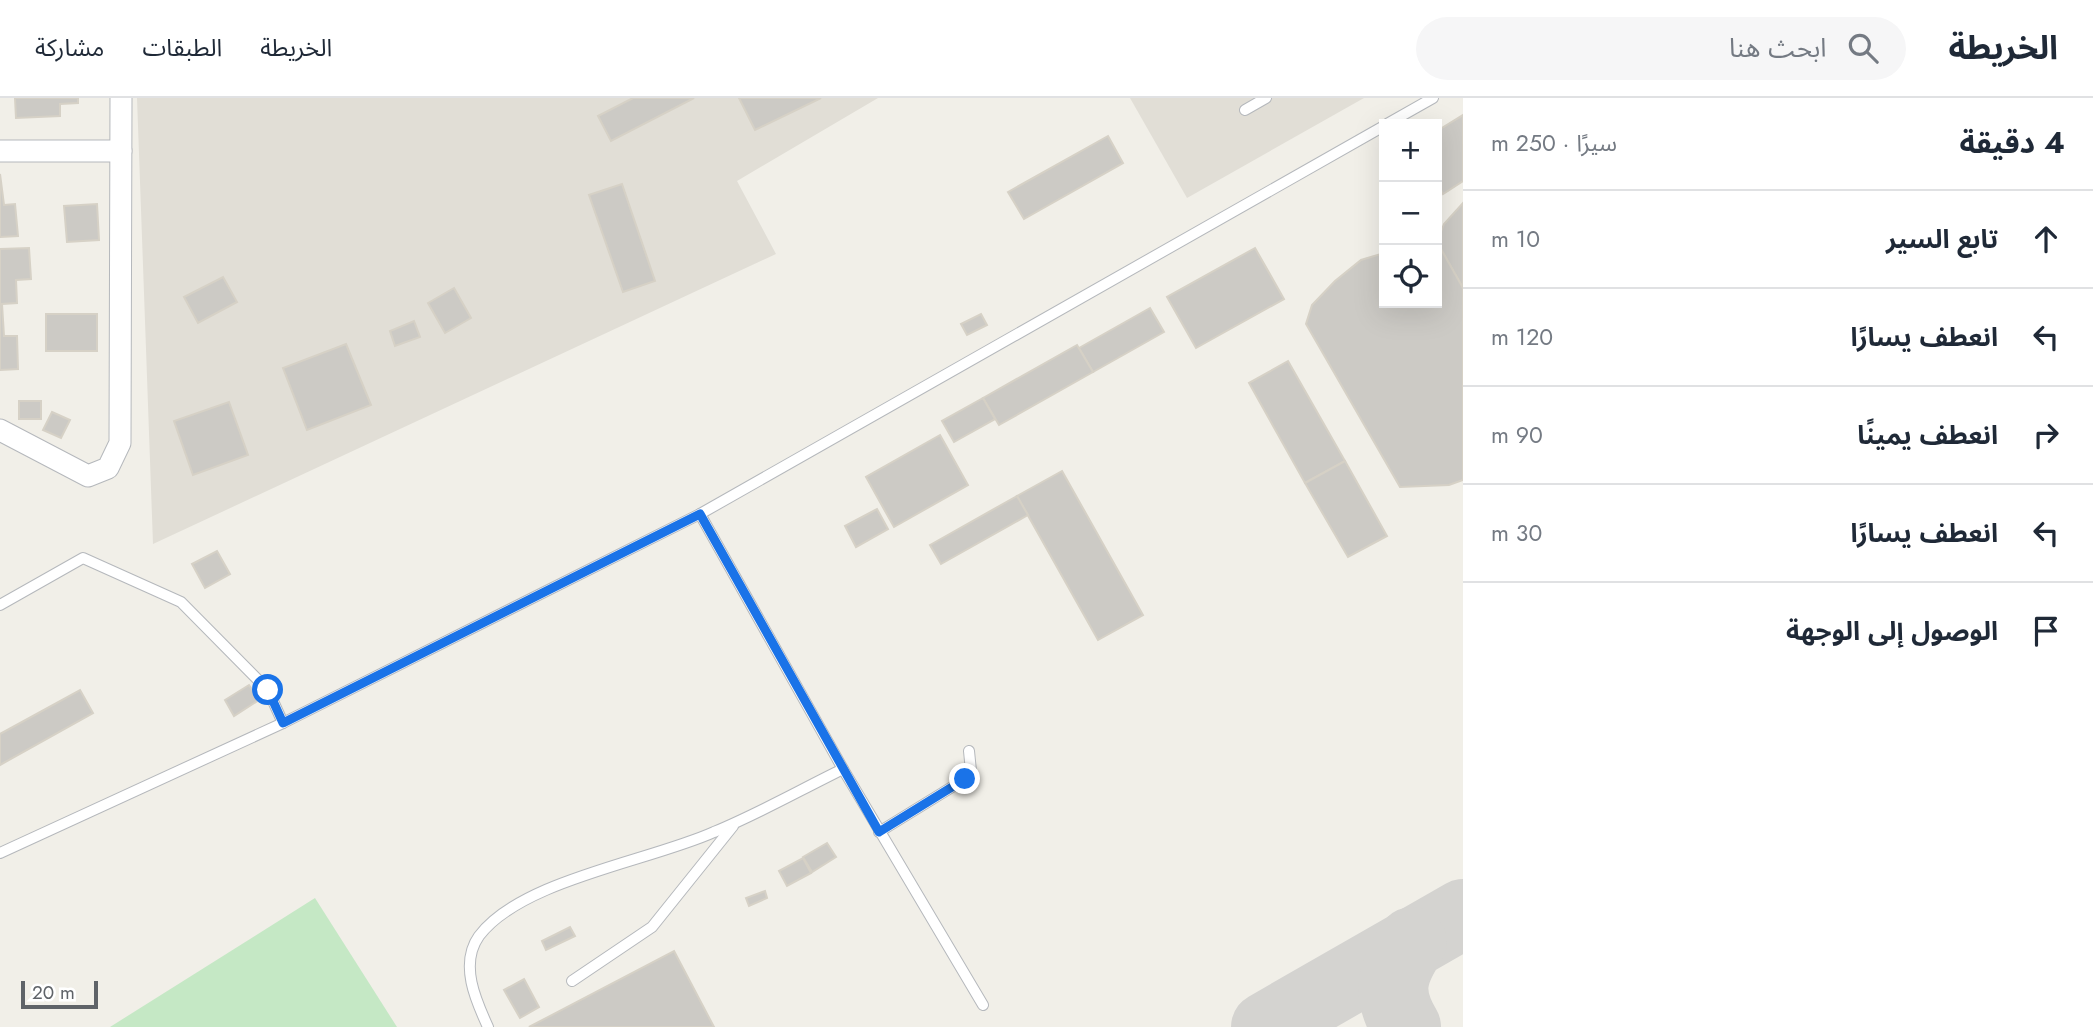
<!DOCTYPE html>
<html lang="ar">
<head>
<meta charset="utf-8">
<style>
	body { margin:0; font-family:Jost,"Noto Sans Arabic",sans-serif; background:#f6f6f7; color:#1f2937; direction:rtl }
	.controls { position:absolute; right:21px; top:21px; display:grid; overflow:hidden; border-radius:0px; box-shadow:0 7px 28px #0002 }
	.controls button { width:63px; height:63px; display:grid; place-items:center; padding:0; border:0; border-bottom:2px solid #e0e1e3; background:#fff; color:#1f2937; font:35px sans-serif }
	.scale { position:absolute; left:21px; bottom:18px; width:77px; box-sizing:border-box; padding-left:7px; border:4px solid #5f6368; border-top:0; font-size:19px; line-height:24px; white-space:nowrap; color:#5f6368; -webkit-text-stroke:5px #fff; paint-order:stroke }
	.stop { position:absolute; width:21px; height:21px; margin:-16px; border:5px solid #1a73e8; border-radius:50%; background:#fff }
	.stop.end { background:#1a73e8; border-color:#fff; box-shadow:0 2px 7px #0008 }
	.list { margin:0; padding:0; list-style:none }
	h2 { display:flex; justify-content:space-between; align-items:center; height:91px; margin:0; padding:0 28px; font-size:30px }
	h2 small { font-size:23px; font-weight:400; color:#747a83 }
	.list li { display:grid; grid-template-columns:46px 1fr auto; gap:21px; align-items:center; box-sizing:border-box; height:98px; padding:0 28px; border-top:2px solid #e0e1e3 }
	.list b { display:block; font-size:26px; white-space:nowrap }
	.list em { font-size:23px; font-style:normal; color:#747a83 }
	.icon { flex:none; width:38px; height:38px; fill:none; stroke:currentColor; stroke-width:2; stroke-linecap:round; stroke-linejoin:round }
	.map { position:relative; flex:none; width:1463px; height:929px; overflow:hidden; direction:ltr }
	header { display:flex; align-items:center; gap:42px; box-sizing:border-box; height:98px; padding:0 35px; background:#fff; border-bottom:2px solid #e0e1e3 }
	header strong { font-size:33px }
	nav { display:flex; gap:38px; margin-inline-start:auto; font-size:24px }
	.search { width:490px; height:63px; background:#f6f6f7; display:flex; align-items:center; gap:18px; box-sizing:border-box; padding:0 24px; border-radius:38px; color:#747a83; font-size:26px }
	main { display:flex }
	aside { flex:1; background:#fff }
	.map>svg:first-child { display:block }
	.education { fill:#e1ded6 }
	.green { fill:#c5e8c5 }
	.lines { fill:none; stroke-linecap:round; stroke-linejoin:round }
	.taxiway { stroke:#d4d3d0; stroke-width:70 }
	.building { fill:#cccac5; stroke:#d6d1c6; stroke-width:2 }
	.service-casing { stroke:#b5b8bc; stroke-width:12 }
	.minor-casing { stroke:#b5b8bc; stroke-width:23 }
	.service { stroke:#fff; stroke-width:10 }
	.minor { stroke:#fff; stroke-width:21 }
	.route { stroke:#1a73e8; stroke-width:9 }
</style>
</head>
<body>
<header>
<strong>الخريطة</strong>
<div class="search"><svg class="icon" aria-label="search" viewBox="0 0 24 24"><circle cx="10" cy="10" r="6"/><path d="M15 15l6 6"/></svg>ابحث هنا</div>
<nav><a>الخريطة</a><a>الطبقات</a><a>مشاركة</a></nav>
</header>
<main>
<aside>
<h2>4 دقيقة<small>سيرًا · 250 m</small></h2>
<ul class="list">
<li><svg class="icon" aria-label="ahead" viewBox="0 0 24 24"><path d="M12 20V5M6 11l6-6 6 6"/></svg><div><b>تابع السير</b></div><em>10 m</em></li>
<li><svg class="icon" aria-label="left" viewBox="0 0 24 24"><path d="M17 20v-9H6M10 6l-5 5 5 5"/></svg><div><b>انعطف يسارًا</b></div><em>120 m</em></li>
<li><svg class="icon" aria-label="right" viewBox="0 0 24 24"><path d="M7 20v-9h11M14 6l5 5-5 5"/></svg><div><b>انعطف يمينًا</b></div><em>90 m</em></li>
<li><svg class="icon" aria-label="left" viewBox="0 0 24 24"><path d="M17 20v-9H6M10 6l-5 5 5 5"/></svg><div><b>انعطف يسارًا</b></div><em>30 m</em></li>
<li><svg class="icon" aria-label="arrive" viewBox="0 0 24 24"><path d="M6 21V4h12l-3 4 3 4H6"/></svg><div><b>الوصول إلى الوجهة</b></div></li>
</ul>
</aside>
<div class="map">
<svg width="1463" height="929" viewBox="0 0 1463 929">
	<rect width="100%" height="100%" fill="#f1efe8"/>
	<g class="education">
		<path d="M137,0H878L737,83L776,156L153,446Z"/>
		<path d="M1130,0H1364L1187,100Z"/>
	</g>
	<path class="green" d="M315,800L397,929H110Z"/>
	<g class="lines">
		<g class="taxiway">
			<path d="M1266,929L1463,816"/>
			<path d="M1406,929C1386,895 1391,876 1412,844"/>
		</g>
	</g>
	<g class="building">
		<path d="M15,0H78V5L60,6V18L16,20Z"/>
		<path d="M633,0H694L611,43L598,18Z"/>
		<path d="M739,0H821L755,32Z"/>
		<path d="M1463,17V83L1443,96L1437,85V33Z"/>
		<path d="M1108,38L1123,65L1024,121L1008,94Z"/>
		<path d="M0,76L4,107L15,106L18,138L0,139Z"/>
		<path d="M622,86L655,183L623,194L589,97Z"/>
		<path d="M1463,105V190L1437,144L1444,126Z"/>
		<path d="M97,106L99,142L67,144L64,108Z"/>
		<path d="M1437,144L1463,190V382L1449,387L1400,389L1306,226L1312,207L1335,183L1361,162L1384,155V205H1437Z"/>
		<path d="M29,150L31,181L16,182L17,205L2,206L4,238H17L18,271L0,272V151Z"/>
		<path d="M1255,150L1284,201L1196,250L1167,199Z"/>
		<path d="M223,179L237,204L198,225L184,199Z"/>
		<path d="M454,190L471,220L445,235L428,205Z"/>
		<path d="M1150,210L1164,234L1093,274L1079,250Z"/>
		<rect x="46" y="216" width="51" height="37"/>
		<path d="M981,216L987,227L967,237L961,226Z"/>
		<path d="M414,223L420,239L395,248L390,233Z"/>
		<path d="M346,246L371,307L307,332L283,270Z"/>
		<path d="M1077,247L1093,274L999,327L983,300Z"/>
		<path d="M1288,263L1345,363L1305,385L1249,285Z"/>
		<path d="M983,300L995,321L954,344L942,323Z"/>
		<rect x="19" y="303" width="22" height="18"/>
		<path d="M229,304L248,357L193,377L174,323Z"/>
		<path d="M52,314L70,322L61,340L43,332Z"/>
		<path d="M940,337L968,387L894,429L866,379Z"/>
		<path d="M1345,363L1387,438L1348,459L1305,385Z"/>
		<path d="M1062,373L1143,517L1098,542L1017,398Z"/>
		<path d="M1017,398L1028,417L941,466L930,447Z"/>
		<path d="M877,411L888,431L856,449L845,428Z"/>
		<path d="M217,453L230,476L205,490L192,466Z"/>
		<path d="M249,587L259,602L234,618L225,602Z"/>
		<path d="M80,592L93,615L0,667V636Z"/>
		<path d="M827,745L836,759L812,774L803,759Z"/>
		<path d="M803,760L811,775L787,788L779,773Z"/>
		<path d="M765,793L767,800L749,808L746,800Z"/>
		<path d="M570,829L575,838L546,852L542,843Z"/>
		<path d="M674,853L714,929H529Z"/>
		<path d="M524,881L539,909L520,920L504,892Z"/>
	</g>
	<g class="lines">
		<g class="service-casing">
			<g id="service">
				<path d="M1245,12L1266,0"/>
				<path d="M1387,26L1433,0"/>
				<path d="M700,416L843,671L983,907"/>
				<path d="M0,507L83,460L181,504L268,592L283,625"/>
				<path d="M879,734L965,681L971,673L969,653"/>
				<path d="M0,755L283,625L700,416L1384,28"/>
				<path d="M572,883L652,829L733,728"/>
				<path d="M488,929C476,903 459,866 479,838C521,782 650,763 714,734C758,716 800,692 843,671"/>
			</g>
		</g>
		<g class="minor-casing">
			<g id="minor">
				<path d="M0,53H121"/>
				<path d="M0,332L88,378L108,370L120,345L121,0"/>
			</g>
		</g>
		<use href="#service" class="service"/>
		<use href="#minor" class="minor"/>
	</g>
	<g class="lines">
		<path class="route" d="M268,592L283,625L700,416L879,734L965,681"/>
	</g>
</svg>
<div class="controls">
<button>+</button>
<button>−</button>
<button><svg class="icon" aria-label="locate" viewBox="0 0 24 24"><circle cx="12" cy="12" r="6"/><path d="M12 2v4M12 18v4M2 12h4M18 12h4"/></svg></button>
</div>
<div class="scale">20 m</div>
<div class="stop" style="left:268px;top:592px"></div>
<div class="stop end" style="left:965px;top:681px"></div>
</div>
</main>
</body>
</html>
